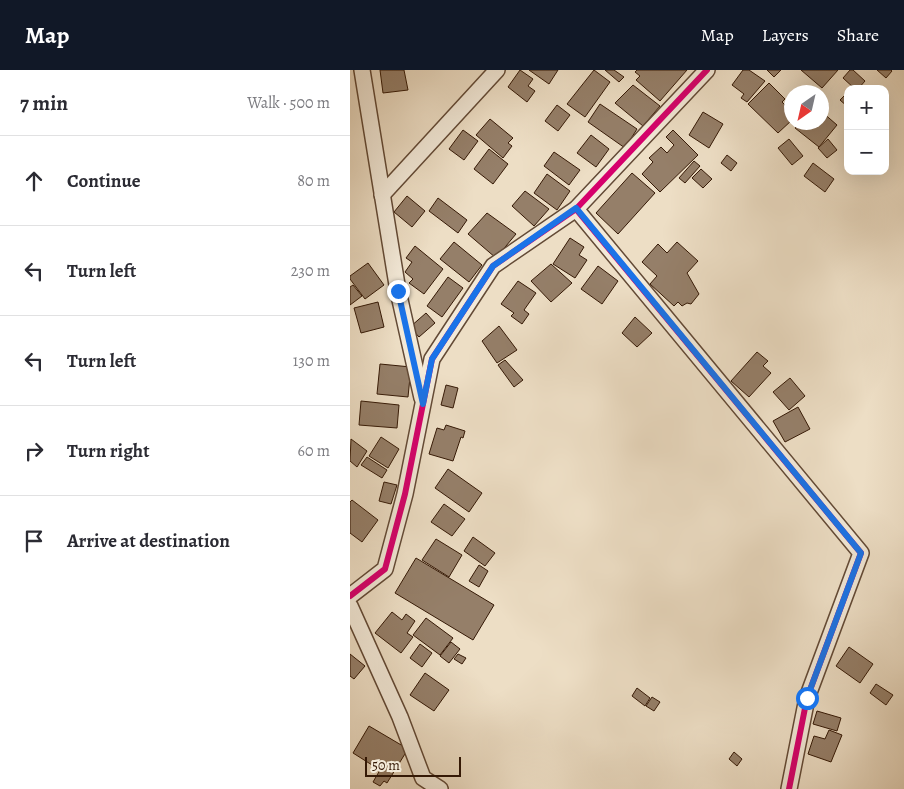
<!DOCTYPE html>
<html lang="en">
<head>
<meta charset="utf-8">
<style>
	body { margin:0; font-family:Alegreya,serif; background:#f2f2f3; color:#2b2b33 }
	.controls { position:absolute; right:15px; top:15px; display:grid; overflow:hidden; border-radius:10px; box-shadow:0 5px 20px #0002 }
	.controls button { width:45px; height:45px; display:grid; place-items:center; padding:0; border:0; border-bottom:1px solid #e1e1e2; background:#fff; color:#2b2b33; font:25px sans-serif }
	.compass { position:absolute; left:434px; top:15px; width:45px; height:45px; border-radius:50%; background:#fff; box-shadow:0 5px 20px #0002; rotate:214deg }
	.scale { position:absolute; left:15px; bottom:12px; width:96px; box-sizing:border-box; padding-left:5px; border:2px solid #351906; border-top:0; font-size:14px; line-height:18px; white-space:nowrap; color:#351906; -webkit-text-stroke:4px #f3ead9; paint-order:stroke }
	.stop { position:absolute; width:15px; height:15px; margin:-11px; border:4px solid #1a73e8; border-radius:50%; background:#fff }
	.stop.end { background:#1a73e8; border-color:#fff; box-shadow:0 1px 5px #0008 }
	.list { margin:0; padding:0; list-style:none }
	h2 { display:flex; justify-content:space-between; align-items:center; height:65px; margin:0; padding:0 20px; font-size:21px }
	h2 small { font-size:16px; font-weight:400; color:#7c7c81 }
	.list li { display:grid; grid-template-columns:32px 1fr auto; gap:15px; align-items:center; box-sizing:border-box; height:90px; padding:0 20px; border-top:1px solid #e1e1e2 }
	.list b { display:block; font-size:19px; white-space:nowrap }
	.list em { font-size:16px; font-style:normal; color:#7c7c81 }
	.icon { flex:none; width:28px; height:28px; fill:none; stroke:currentColor; stroke-width:2; stroke-linecap:round; stroke-linejoin:round }
	.map { position:relative; flex:none; width:554px; height:719px; overflow:hidden }
	header { display:flex; align-items:center; gap:30px; box-sizing:border-box; height:70px; padding:0 25px; background:#111827; color:#fff }
	header strong { font-size:24px }
	nav { display:flex; gap:28px; margin-inline-start:auto; font-size:18px }
	main { display:flex }
	aside { flex:1; background:#fff }
	.map>svg:first-child { display:block }
	.building { fill:#957f69; stroke:#351906 }
	.lines { fill:none; stroke-linecap:round; stroke-linejoin:round }
	.minor-casing { stroke:#634a36; stroke-width:18 }
	.minor { stroke:#f3ead9; stroke-width:15 }
	.cycleway-casing { stroke:#f3ead9; stroke-width:9 }
	.cycleway { stroke:#d6006c; stroke-width:6 }
	.route { stroke:#1a73e8; stroke-width:6 }
</style>
</head>
<body>
<header>
<strong>Map</strong>
<nav><a>Map</a><a>Layers</a><a>Share</a></nav>
</header>
<main>
<aside>
<h2>7 min<small>Walk · 500 m</small></h2>
<ul class="list">
<li><svg class="icon" aria-label="ahead" viewBox="0 0 24 24"><path d="M12 20V5M6 11l6-6 6 6"/></svg><div><b>Continue</b></div><em>80 m</em></li>
<li><svg class="icon" aria-label="left" viewBox="0 0 24 24"><path d="M17 20v-9H6M10 6l-5 5 5 5"/></svg><div><b>Turn left</b></div><em>230 m</em></li>
<li><svg class="icon" aria-label="left" viewBox="0 0 24 24"><path d="M17 20v-9H6M10 6l-5 5 5 5"/></svg><div><b>Turn left</b></div><em>130 m</em></li>
<li><svg class="icon" aria-label="right" viewBox="0 0 24 24"><path d="M7 20v-9h11M14 6l5 5-5 5"/></svg><div><b>Turn right</b></div><em>60 m</em></li>
<li><svg class="icon" aria-label="arrive" viewBox="0 0 24 24"><path d="M6 21V4h12l-3 4 3 4H6"/></svg><div><b>Arrive at destination</b></div></li>
</ul>
</aside>
<div class="map">
<svg width="554" height="719" viewBox="0 0 554 719">
	<rect width="100%" height="100%" fill="#eddec5"/>
	<filter id="stains"><feTurbulence type="fractalNoise" baseFrequency=".004" numOctaves="4"/><feColorMatrix values="0 0 0 0 .2 0 0 0 0 .09 0 0 0 0 .02 0 0 0 .5 -.17"/></filter>
	<radialGradient id="worn" r=".72"><stop offset=".6" stop-color="#630" stop-opacity="0"/><stop offset="1" stop-color="#630" stop-opacity=".3"/></radialGradient>
	<g class="building">
		<path d="M30,0H54L58,20L33,23Z"/>
		<path d="M170,0L183,9L178,16L185,21L177,32L158,17Z"/>
		<path d="M179,0H208L199,14Z"/>
		<path d="M244,0L260,12L235,47L217,34Z"/>
		<path d="M255,0H264L274,7L269,12Z"/>
		<path d="M287,0H337L310,31L286,10L290,6L285,2Z"/>
		<path d="M393,0H399L415,11L397,32L391,28L394,24L382,15Z"/>
		<path d="M417,0H431L424,7Z"/>
		<path d="M451,0H488L472,18Z"/>
		<path d="M500,0H503L515,11L508,19H505L493,8Z"/>
		<path d="M527,0H541L542,1L536,8Z"/>
		<path d="M419,13L435,29L432,32L442,42V50L428,63L398,34Z"/>
		<path d="M283,15L310,36L293,56L265,33Z"/>
		<path d="M498,22V37L490,30Z"/>
		<path d="M250,34L287,59L275,78L238,52Z"/>
		<path d="M207,35L220,45L208,61L195,51Z"/>
		<path d="M353,42L373,54L359,78L339,65Z"/>
		<path d="M472,42L487,55L469,77L445,58L450,52H472Z"/>
		<path d="M140,49L163,68L158,73L162,76L153,88L126,65Z"/>
		<path d="M113,60L128,71L114,90L99,79Z"/>
		<path d="M323,60L348,85L310,122L292,104L303,92L299,88L311,77L317,83L324,75L316,67Z"/>
		<path d="M241,65L259,79L246,97L227,83Z"/>
		<path d="M439,69L453,86L442,95L428,78Z"/>
		<path d="M478,69L487,80L477,88L468,78Z"/>
		<path d="M139,79L158,94L143,114L124,99Z"/>
		<path d="M204,82L230,100L219,115L194,96Z"/>
		<path d="M377,85L387,93L381,101L371,93Z"/>
		<path d="M344,91L350,96L335,113L329,108Z"/>
		<path d="M463,93L484,109L475,122L454,106Z"/>
		<path d="M351,99L362,109L353,118L342,108Z"/>
		<path d="M282,103L305,123L268,164L246,143Z"/>
		<path d="M197,104L220,121L207,140L184,123Z"/>
		<path d="M175,121L199,139L184,156L162,136Z"/>
		<path d="M57,126L75,141L62,157L44,142Z"/>
		<path d="M88,128L117,150L108,163L79,141Z"/>
		<path d="M137,143L166,164L146,188L118,164Z"/>
		<path d="M220,168L234,177L229,185L237,190L225,208L203,194Z"/>
		<path d="M104,172L132,195L119,212L90,189Z"/>
		<path d="M327,172L348,191L337,203L349,224L341,234L337,233L332,236L328,232L324,236L300,214L307,206L292,192L308,174L317,183Z"/>
		<path d="M65,176L93,199L74,224L59,213L63,209L55,202L62,192L56,188Z"/>
		<path d="M18,193L34,215L15,229L0,209V206Z"/>
		<path d="M201,194L222,213L201,232L181,211Z"/>
		<path d="M248,196L268,211L252,234L231,219Z"/>
		<path d="M98,207L113,218L92,247L77,236Z"/>
		<path d="M168,211L186,223L174,240L179,244L172,254L161,246L164,243L151,234Z"/>
		<path d="M3,215L12,226L0,235V217Z"/>
		<path d="M28,232L34,257L11,263L4,238Z"/>
		<path d="M76,243L85,253L69,267L60,257Z"/>
		<path d="M285,247L302,263L287,277L272,263Z"/>
		<path d="M149,256L167,280L147,293L132,271Z"/>
		<path d="M407,282L418,291L413,296L421,303L399,327L381,311Z"/>
		<path d="M155,290L173,310L164,317L148,295Z"/>
		<path d="M30,294L61,297L58,327L27,324Z"/>
		<path d="M440,308L455,326L439,340L423,322Z"/>
		<path d="M96,315L108,318L103,338L91,335Z"/>
		<path d="M11,331L49,335L47,358L9,355Z"/>
		<path d="M448,337L460,359L435,372L423,351Z"/>
		<path d="M96,355L115,361L113,368L111,367L103,391L79,384L87,358L94,360Z"/>
		<path d="M31,367L49,379L38,398L19,386Z"/>
		<path d="M1,369L17,381L7,397L0,391Z"/>
		<path d="M17,387L37,400L32,408L11,395Z"/>
		<path d="M98,399L132,423L119,442L85,418Z"/>
		<path d="M34,412L47,415L41,434L29,431Z"/>
		<path d="M2,430L28,450L12,472L0,463V432Z"/>
		<path d="M94,434L115,449L102,466L81,452Z"/>
		<path d="M123,467L145,483L135,496L114,481Z"/>
		<path d="M86,469L112,485L99,507L72,490Z"/>
		<path d="M66,488L144,535L123,570L45,523Z"/>
		<path d="M129,495L138,501L129,517L119,511Z"/>
		<path d="M42,542L52,550L56,544L65,551L57,563L63,567L51,583L25,563Z"/>
		<path d="M76,548L103,568L90,585L63,565Z"/>
		<path d="M101,572L110,579L99,593L90,586Z"/>
		<path d="M70,574L82,583L72,597L60,588Z"/>
		<path d="M499,577L523,594L510,613L486,596Z"/>
		<path d="M0,584L15,596L4,609L0,606Z"/>
		<path d="M108,584L116,588L112,594L104,589Z"/>
		<path d="M75,603L99,620L84,641L60,625Z"/>
		<path d="M526,614L543,625L536,635L520,623Z"/>
		<path d="M287,618L300,628L295,636L282,626Z"/>
		<path d="M302,627L310,632L304,641L296,636Z"/>
		<path d="M467,641L491,648L487,661L463,654Z"/>
		<path d="M19,656L58,679L37,713L34,711L30,716L23,712L30,700L3,683Z"/>
		<path d="M479,660L492,665L481,692L458,684L464,666L475,669Z"/>
		<path d="M384,682L392,689L387,696L379,689Z"/>
	</g>
	<g class="lines">
		<g class="minor-casing">
			<g id="minor">
				<path d="M12,0L48,221L72,328"/>
				<path d="M32,125L147,0"/>
				<path d="M226,139L511,483L457,628L439,719"/>
				<path d="M0,526L35,499L55,424L82,289L143,196L226,139L357,0"/>
				<path d="M0,536L50,647L73,708L90,719"/>
			</g>
		</g>
		<use href="#minor" class="minor"/>
		<g class="cycleway-casing">
			<g id="cycleway">
				<path d="M226,139L511,483L457,628L439,719"/>
				<path d="M0,526L35,499L55,424L82,289L143,196L226,139L357,0"/>
			</g>
		</g>
		<use href="#cycleway" class="cycleway"/>
	</g>
	<g class="lines">
		<path class="route" d="M48,221L73,334L82,289L143,196L226,138L511,483L457,628"/>
	</g>
	<rect width="100%" height="100%" filter="url(#stains)"/>
	<rect width="100%" height="100%" fill="url(#worn)"/>
</svg>
<div class="controls">
<button>+</button>
<button>−</button>
</div>
<svg class="compass" viewBox="-18 -18 36 36"><path d="M0-13l5 13h-10z" fill="#e53935"/><path d="M0 13l5-13h-10z" fill="#7c7c81"/></svg>
<div class="scale">50 m</div>
<div class="stop" style="left:457px;top:628px"></div>
<div class="stop end" style="left:48px;top:221px"></div>
</div>
</main>
</body>
</html>
